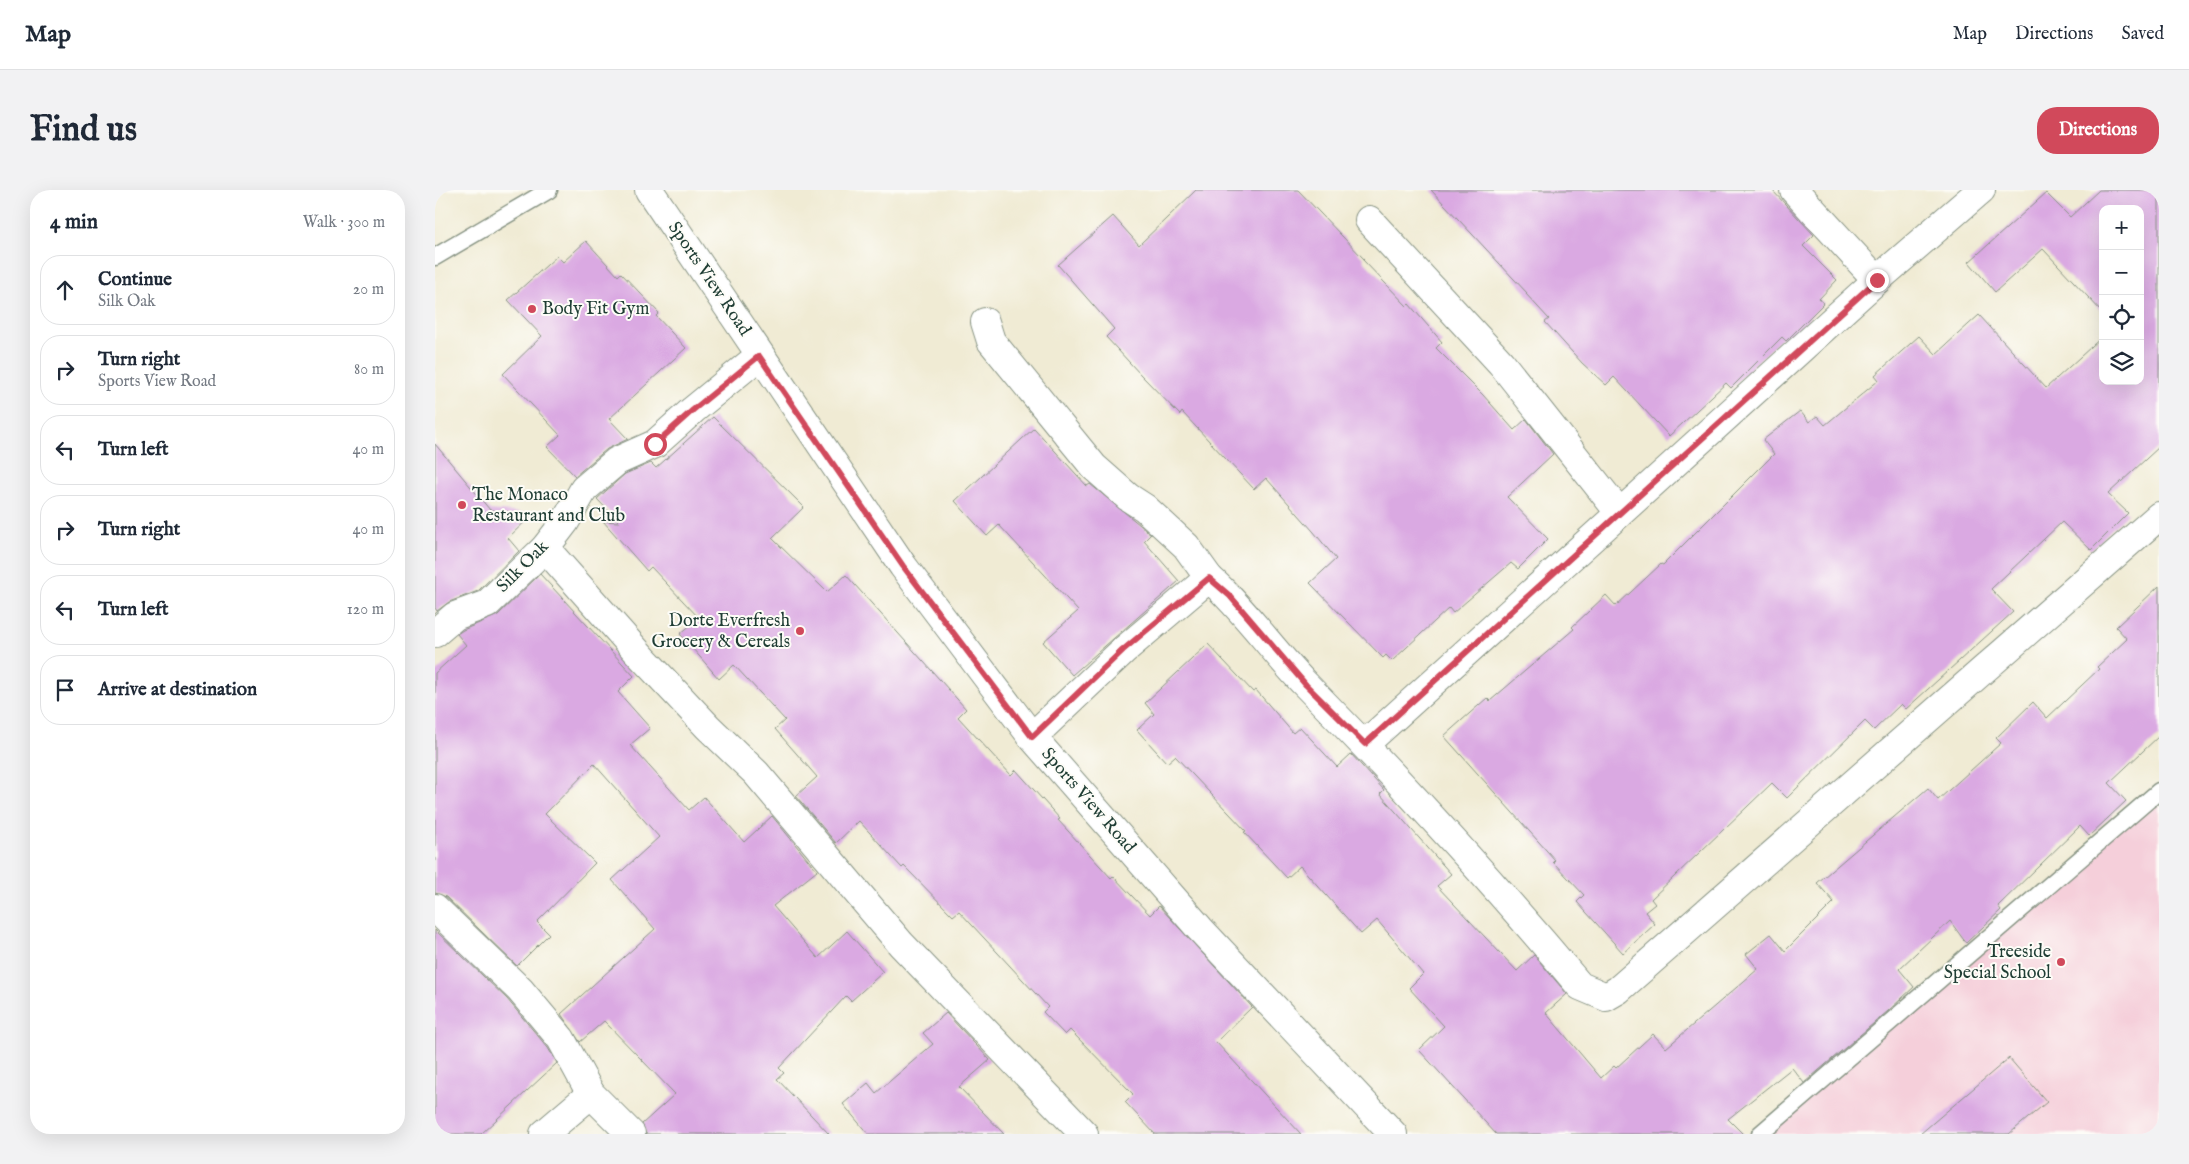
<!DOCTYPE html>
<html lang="en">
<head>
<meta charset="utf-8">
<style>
	body { margin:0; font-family:"IM FELL English",serif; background:#f2f2f3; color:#1f2937 }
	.controls { position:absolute; right:15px; top:15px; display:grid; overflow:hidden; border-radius:10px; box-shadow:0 5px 20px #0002 }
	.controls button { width:45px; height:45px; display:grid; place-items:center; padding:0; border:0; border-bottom:1px solid #e0e1e3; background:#fff; color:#1f2937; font:25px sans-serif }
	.stop { position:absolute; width:15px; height:15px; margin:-11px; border:4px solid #d1495b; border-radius:50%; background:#fff }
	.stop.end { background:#d1495b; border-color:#fff; box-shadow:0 1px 5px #0008 }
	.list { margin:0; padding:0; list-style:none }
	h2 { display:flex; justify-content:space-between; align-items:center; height:65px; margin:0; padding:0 20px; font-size:21px }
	h2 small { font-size:16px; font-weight:400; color:#747a83 }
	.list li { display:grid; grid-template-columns:32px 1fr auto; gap:15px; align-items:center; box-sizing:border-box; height:70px; margin:0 10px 10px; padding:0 10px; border:1px solid #e0e1e3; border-radius:20px }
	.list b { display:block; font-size:19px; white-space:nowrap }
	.list p { margin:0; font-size:16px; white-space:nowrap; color:#747a83 }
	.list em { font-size:16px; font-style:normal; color:#747a83 }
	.icon { flex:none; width:28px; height:28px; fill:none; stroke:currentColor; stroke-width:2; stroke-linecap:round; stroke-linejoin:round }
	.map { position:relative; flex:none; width:1724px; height:944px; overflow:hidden; border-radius:20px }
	header { display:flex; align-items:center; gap:30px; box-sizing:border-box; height:70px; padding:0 25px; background:#fff; border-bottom:1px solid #e0e1e3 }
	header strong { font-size:24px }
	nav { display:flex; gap:28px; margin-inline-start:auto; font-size:18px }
	.intro { display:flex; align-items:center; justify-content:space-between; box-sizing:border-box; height:120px; padding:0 30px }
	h1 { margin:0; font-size:35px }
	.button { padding:12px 22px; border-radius:20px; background:#d1495b; color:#fff; font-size:18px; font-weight:700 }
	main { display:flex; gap:30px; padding:0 30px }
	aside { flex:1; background:#fff; border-radius:20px; box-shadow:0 5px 20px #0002 }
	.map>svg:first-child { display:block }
	.built { fill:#f5cfda }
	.building { fill:#daa9e2 }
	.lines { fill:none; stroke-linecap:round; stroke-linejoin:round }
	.service-casing { stroke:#889484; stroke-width:19 }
	.minor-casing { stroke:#889484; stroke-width:30 }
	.service { stroke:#fff; stroke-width:16 }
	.minor { stroke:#fff; stroke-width:28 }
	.route { stroke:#d1495b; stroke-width:6 }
	.poi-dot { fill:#d1495b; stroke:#fdfcf7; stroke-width:2 }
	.labels { text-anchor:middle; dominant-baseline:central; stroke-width:4; stroke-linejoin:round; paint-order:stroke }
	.street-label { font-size:18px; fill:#1f3d34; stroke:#fdfcf7 }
	.poi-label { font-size:18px; fill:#1f3d34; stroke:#fdfcf7; text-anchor:start }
</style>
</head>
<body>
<header>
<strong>Map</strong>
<nav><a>Map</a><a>Directions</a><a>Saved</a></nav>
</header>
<div class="intro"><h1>Find us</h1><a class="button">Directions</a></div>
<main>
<aside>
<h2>4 min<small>Walk · 300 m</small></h2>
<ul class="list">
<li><svg class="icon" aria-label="ahead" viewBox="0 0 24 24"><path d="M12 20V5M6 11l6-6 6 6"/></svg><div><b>Continue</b><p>Silk Oak</p></div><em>20 m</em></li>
<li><svg class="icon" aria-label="right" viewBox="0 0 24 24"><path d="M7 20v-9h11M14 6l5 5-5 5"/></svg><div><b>Turn right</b><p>Sports View Road</p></div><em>80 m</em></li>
<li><svg class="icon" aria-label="left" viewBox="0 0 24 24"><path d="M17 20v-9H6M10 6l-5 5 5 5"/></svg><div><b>Turn left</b></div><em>40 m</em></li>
<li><svg class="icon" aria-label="right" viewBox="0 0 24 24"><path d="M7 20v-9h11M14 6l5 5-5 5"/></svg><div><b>Turn right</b></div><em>40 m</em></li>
<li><svg class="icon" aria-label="left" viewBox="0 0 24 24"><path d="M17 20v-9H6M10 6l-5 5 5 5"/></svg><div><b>Turn left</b></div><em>120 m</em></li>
<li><svg class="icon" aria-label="arrive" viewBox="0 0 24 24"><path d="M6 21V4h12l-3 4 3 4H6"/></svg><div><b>Arrive at destination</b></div></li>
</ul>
</aside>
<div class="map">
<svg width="1724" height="944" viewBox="0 0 1724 944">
	<rect width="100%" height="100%" fill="#fdfcf7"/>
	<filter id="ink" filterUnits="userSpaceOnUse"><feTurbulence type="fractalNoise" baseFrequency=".02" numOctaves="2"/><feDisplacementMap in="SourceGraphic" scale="10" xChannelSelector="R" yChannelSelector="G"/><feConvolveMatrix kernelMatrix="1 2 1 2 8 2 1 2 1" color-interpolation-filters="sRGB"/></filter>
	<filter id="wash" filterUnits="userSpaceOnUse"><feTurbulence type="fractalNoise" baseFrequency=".0096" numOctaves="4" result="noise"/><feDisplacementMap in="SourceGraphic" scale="20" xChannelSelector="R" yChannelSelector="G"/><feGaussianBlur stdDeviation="1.12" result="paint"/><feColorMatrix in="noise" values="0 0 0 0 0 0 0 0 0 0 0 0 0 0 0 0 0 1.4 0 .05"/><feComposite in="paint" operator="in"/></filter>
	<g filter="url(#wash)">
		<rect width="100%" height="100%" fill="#f0ebd4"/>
		<path class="built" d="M1724,600V944H1332Z"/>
		<g id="blocks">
			<g class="building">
				<path d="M761,0H863L929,69L928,70L972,116L974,114L1007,152L1001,158L1048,205L1079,240L1091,229L1118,264L1072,307L1113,349L1083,379L1076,373L1018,423L1014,418L957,471L951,465L948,468L875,393L901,369L878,341L831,288L819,299L747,222L745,225L706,185L671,147L679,139L623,75L678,26L704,55Z"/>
				<path d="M996,0H1337L1379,45L1368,56L1402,90L1384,109L1389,113L1351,151L1347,147L1296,198L1291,193L1234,246L1179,187L1171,195L1147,173L1110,132L1114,129L1091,104L1092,103Z"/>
				<path d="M1664,0H1724V257L1673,304L1693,323L1656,360L1627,332L1556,399L1578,422L1471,519L1466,514L1439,540L1430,531L1352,608L1337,593L1216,709L1220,714L1210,722L1220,734L1188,763L1142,712L1149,705L1118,672L1120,670L1009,546L1052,508L1055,511L1139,439L1137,437L1171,405L1181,416L1226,374L1228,375L1339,264L1328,250L1365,221L1374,232L1382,226L1390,235L1444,190L1440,185L1484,146L1501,164L1544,125L1611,198L1668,146V191H1705V19H1668V123L1608,59L1560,102L1534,72L1611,3L1635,27Z"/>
				<path d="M151,51L183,86L186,83L224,123L221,126L251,158L174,229L193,249L172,259L140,286L112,257L125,245L68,184L107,146L73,110L122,66L128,72Z"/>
				<path d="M278,227L369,317L337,348L392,402L411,385L531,519L523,527L576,585L581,580L625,629L623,630L676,688L678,686L715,725L724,716L817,817L781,852L866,944H720L690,912L698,904L635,840L630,845L608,822L613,817L524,721L518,726L469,676L467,678L424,631L401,653L361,606L382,587L340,539L350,530L299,475L284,489L245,444L264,428L216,377L212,381L168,331L184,332L162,309L190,284L216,273L221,278Z"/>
				<path d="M599,238L652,296L655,294L716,344L709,351L744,391L637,485L608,452L643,421L564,335L552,346L520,311Z"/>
				<path d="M0,254L55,320L98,324L73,348L84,361L43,401L14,412L2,421L0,418Z"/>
				<path d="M105,384L199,486L183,502L215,538L195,555L254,620L269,607L309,652L337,626L382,681L338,716L383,768L412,741L448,782L416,811L411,806L344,878L349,883L342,889L394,944H211L207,934L240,904L169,831L145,852L126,824L220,739L177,690L224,647L159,574L110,624L160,673L102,732L114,744L82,776L11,707L0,703V483L31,455L22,444L28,440L63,425Z"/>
				<path d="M1724,396V546L1674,593L1691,611L1654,646L1645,636L1563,716L1566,720L1531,753L1515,731L1464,779L1479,797L1453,821L1369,893L1357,878L1293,929L1308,944H1061L984,860L1009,836L974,798L988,784L942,730L926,744L865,676L852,688L809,642L811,641L740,566L732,573L702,540L719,524L710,513L773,454L818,502L821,500L858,543L865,537L902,577L916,564L949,600L945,604L1016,684L1002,696L1082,781L1099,765L1132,804L1111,823L1166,888L1179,876L1181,878L1218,844L1231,858L1323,779L1311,764L1336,744L1350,761L1399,712L1382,693L1493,598L1503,610L1566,553L1561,548L1598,512L1612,528L1664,479L1662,477L1692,449L1681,437Z"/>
				<path d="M0,740L72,809L113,858L122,873L46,944H0Z"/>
				<path d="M511,823L555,870L524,897L569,944H433L408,914L433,893L441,903L498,854L488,843Z"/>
				<path d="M1574,868L1612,912L1574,944H1485Z"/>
			</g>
		</g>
	</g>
	<g filter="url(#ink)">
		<use href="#blocks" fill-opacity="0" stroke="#889484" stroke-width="1"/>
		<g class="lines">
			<g class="service-casing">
				<g id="service">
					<path d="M0,67L114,0"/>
					<path d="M1325,944L1724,601"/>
				</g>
			</g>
			<g class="minor-casing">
				<g id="minor">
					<path d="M214,0L468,376L597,547L765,739L958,944"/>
					<path d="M1359,0L1442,90"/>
					<path d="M934,30L1066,173L1184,322"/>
					<path d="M550,132L556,151L659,277L693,307L710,318L751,356L774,388"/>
					<path d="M110,358L206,466L273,537L321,583L466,754L649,944"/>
					<path d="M0,443L20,426L52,414L110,358L130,332L149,299L182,271L220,254L258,220L324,166"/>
					<path d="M597,547L689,460L774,388C811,421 838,462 873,497C967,593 1059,693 1145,796L1171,807L1183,800L1724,326"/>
					<path d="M930,554L1442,90L1546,0"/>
					<path d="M0,718L85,800L126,849L156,904L196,944"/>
					<path d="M109,944L156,904"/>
				</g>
			</g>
			<use href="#service" class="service"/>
			<use href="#minor" class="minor"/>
		</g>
	</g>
	<g class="lines" filter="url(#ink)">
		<path class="route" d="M220,254L258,220L324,166L468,376L597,547L688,460L774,388L795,406L871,495L930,554L1442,90"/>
	</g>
	<g class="poi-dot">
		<circle cx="97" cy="119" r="5"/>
		<circle cx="27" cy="315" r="5"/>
		<circle cx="365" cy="441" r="5"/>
		<circle cx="1626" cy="772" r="5"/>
	</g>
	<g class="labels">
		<g class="street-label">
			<text transform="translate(274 89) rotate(56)">Sports View Road</text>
			<text transform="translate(88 377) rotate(-45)">Silk Oak</text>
			<text transform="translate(653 611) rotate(49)">Sports View Road</text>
		</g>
		<g class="poi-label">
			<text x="107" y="119">Body Fit Gym</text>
			<text x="37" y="305">The Monaco<tspan x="37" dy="21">Restaurant and Club</tspan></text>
			<text x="355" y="431" text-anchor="end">Dorte Everfresh<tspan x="355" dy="21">Grocery &amp; Cereals</tspan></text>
			<text x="1616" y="762" text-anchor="end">Treeside<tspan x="1616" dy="21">Special School</tspan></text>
		</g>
	</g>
</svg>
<div class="controls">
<button>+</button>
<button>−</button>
<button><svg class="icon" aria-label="locate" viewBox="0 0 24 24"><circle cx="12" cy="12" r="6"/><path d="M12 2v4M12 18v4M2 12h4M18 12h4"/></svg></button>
<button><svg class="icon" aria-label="layers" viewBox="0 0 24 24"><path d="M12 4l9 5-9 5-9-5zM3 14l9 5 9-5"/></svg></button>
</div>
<div class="stop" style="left:220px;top:254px"></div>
<div class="stop end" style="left:1442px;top:90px"></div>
</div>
</main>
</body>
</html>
